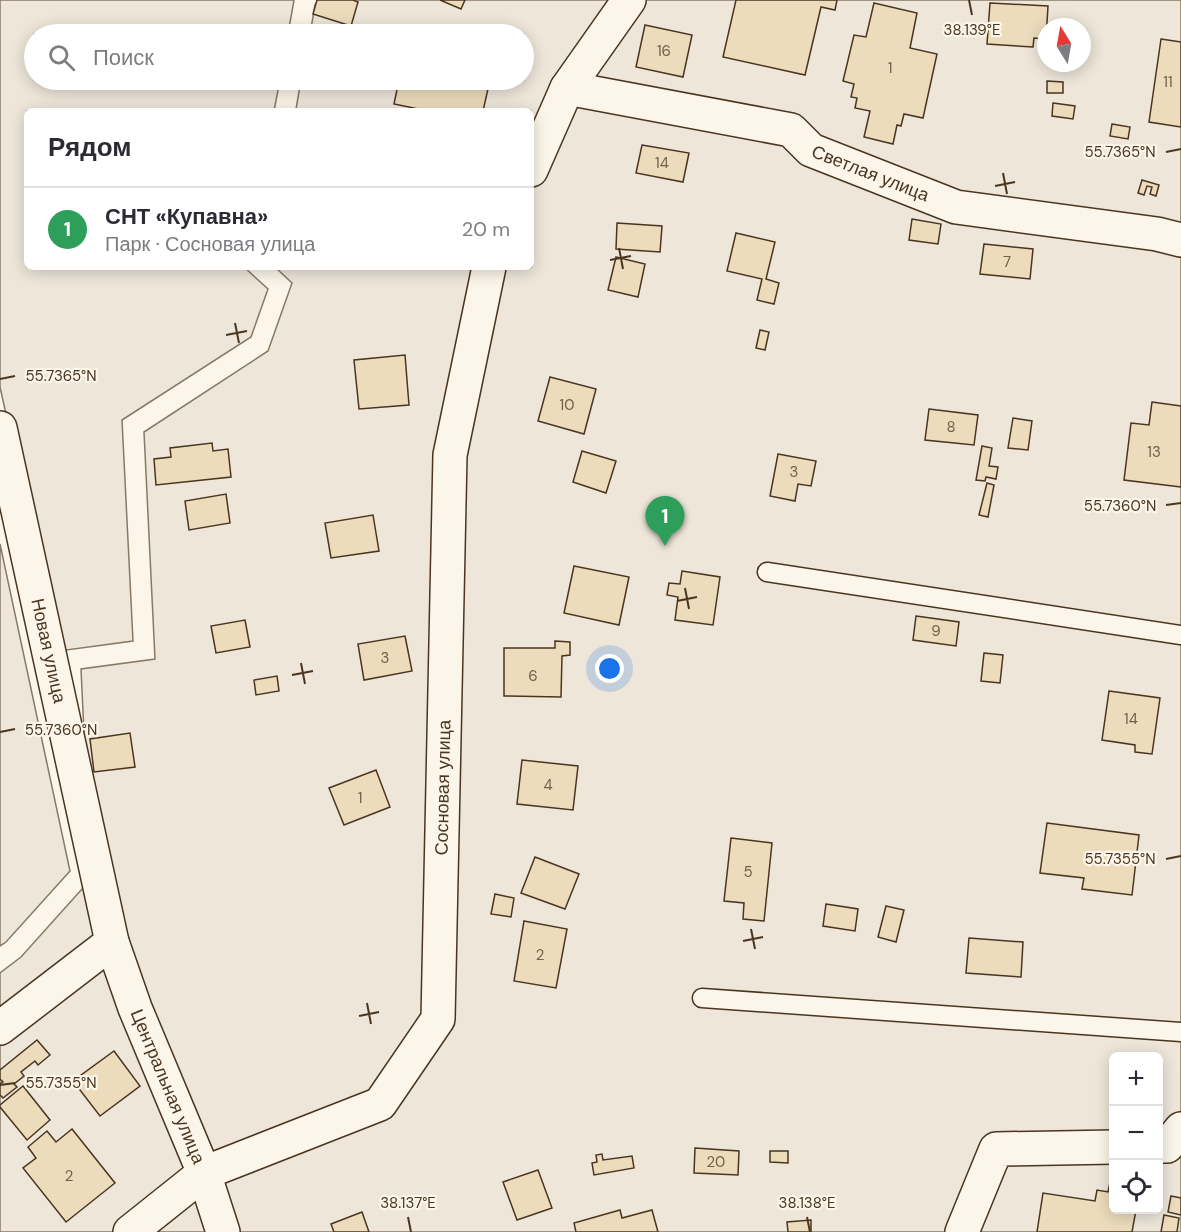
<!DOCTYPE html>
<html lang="ru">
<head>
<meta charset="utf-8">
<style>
	body { margin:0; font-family:"DM Sans",sans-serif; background:#f7f7f7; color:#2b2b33 }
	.controls { position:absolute; right:18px; bottom:18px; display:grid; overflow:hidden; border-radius:9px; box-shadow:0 3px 15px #0003 }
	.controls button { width:54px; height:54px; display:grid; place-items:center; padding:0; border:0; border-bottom:2px solid #e1e1e2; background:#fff; color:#2b2b33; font:30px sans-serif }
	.compass { position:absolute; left:1037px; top:18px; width:54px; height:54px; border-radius:50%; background:#fff; box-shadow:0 3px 15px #0003; rotate:349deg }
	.you { position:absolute; left:610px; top:669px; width:21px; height:21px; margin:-15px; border:4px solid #fff; border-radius:50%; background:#1a73e8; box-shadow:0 0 0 9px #1a73e833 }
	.badge { display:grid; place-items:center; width:39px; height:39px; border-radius:50%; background:#2563eb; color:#fff; font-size:20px; font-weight:700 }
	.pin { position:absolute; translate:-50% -50px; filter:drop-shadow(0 2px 3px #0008) }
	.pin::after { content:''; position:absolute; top:32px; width:21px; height:18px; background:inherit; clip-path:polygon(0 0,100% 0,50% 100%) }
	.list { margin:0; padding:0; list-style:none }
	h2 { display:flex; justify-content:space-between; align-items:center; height:78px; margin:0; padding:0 24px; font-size:26px }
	h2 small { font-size:20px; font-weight:400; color:#7c7c81 }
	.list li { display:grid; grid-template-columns:39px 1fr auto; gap:18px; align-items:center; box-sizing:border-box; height:84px; padding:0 24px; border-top:2px solid #e1e1e2 }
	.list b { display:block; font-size:22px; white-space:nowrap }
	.list p { margin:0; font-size:20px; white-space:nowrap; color:#7c7c81 }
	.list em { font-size:20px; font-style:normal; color:#7c7c81 }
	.icon { flex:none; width:33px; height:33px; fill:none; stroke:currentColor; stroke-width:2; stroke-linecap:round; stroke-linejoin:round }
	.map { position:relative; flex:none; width:1181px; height:1232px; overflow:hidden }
	.search { position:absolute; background:#fff; box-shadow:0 3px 15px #0003; left:24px; top:24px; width:510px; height:66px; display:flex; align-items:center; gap:15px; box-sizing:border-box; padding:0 21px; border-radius:33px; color:#7c7c81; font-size:22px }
	.panel { position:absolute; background:#fff; box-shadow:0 3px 15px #0003; left:24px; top:108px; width:510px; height:162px; border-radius:9px }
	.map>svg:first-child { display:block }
	.green { fill:#ede6d9; stroke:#887966; stroke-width:1.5; fill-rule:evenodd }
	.building { fill:#ecdcbc; stroke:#4a3520; stroke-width:1.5 }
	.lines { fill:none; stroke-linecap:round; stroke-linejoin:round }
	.service-casing { stroke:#4a3520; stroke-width:21 }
	.minor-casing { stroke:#4a3520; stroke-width:36 }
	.service { stroke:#fbf6e9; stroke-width:18 }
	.minor { stroke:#fbf6e9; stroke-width:33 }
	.ticks { fill:none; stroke:#4a3520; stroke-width:2 }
	.labels { text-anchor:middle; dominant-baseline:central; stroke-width:4.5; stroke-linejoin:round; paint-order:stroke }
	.number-label { font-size:15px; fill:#725f47 }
	.street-label { font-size:18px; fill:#4a3520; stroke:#fbf6e9 }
	.ticks-label { font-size:15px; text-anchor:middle; fill:#4a3520; stroke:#fbf6e9; stroke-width:4.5; stroke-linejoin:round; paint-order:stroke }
</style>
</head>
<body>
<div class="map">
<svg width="1181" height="1232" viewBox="0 0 1181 1232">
	<rect width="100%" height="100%" fill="#fbf6e9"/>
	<g class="green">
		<path d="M0,0H294L288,34H34V80H280L274,111H27V267H244L268,289L251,337L122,420L133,641L59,651L0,387Z"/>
		<path d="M319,0H1181V1232H0V973L21,957L91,879L81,669L155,659L144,432L268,351L292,283L275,267H531V111H298L296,109L301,80H524V34H310L315,5ZM1046,27H1082V63H1046ZM1114,1056H1158V1210H1114Z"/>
		<path d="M0,544L70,871L6,942L0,946Z"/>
	</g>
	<g class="building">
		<path d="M317,0H353L358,2L351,26L313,14Z"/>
		<path d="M440,0H465L461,9Z"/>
		<path d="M736,0H837L835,10L821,7L805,75L723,57Z"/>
		<path d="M874,3L917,13L910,48L937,54L923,118L904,114L901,126L897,125L893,144L864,137L870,111L855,108L857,98L851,97L854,84L843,81L854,35L866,37Z"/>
		<path d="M990,3L1048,6L1046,39L1034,38L1033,47L987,44Z"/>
		<path d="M645,25L692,35L683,77L636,67Z"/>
		<path d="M1161,39L1181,42V127L1149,122Z"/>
		<path d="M399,80H490L483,111H428L394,104Z"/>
		<path d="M1047,81L1063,82V93H1047Z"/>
		<path d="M1053,103L1075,106L1073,119L1052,116Z"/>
		<path d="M1112,124L1130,127L1128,139L1110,136Z"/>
		<path d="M642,145L689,153L683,182L636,173Z"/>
		<path d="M1142,180L1159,185L1156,196L1150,194L1152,187L1147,186L1144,195L1138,193Z"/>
		<path d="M912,219L941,224L938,244L909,240Z"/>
		<path d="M617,223L662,226L660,252L616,249Z"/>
		<path d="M736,233L775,242L766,279L779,283L774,304L757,300L762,279L727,271Z"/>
		<path d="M984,244L1033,249L1030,279L980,274Z"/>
		<path d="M616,257L645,264L638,297L608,290Z"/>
		<path d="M760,330L769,332L765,350L756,348Z"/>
		<path d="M405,355L409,405L359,409L354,360Z"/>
		<path d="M550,377L596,389L584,434L538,421Z"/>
		<path d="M1152,402L1181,406V487L1124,480L1131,423L1149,425Z"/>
		<path d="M929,409L978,415L974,445L925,440Z"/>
		<path d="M1013,418L1032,421L1028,450L1008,448Z"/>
		<path d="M212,443L213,451L228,449L231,477L156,485L154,459L171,457L170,448Z"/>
		<path d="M982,446L992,448L989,466L998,467L996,479L986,477L985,481L976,480Z"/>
		<path d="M582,451L616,461L606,493L573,482Z"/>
		<path d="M778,454L816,461L811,486L798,484L795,501L770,496Z"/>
		<path d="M987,483L994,485L988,517L979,515Z"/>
		<path d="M226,494L230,523L189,530L185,501Z"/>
		<path d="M373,515L379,551L331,558L325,523Z"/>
		<path d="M574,566L629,577L619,625L564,613Z"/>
		<path d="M682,571L720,577L713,625L675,620L678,597L667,595L669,583L680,584Z"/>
		<path d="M916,616L959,622L956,646L913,640Z"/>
		<path d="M245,620L250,647L216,653L211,626Z"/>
		<path d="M405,636L412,671L364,680L358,644Z"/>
		<path d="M555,641L570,642V655L562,656L561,697L504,696V648H555Z"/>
		<path d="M984,653L1003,655L1000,683L981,681Z"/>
		<path d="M277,676L279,691L256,695L254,680Z"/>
		<path d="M1109,691L1160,698L1152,754L1135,752V745L1102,740Z"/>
		<path d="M130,733L135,767L94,772L90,739Z"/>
		<path d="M522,760L578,766L573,810L517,804Z"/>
		<path d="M376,770L390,807L344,825L329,788Z"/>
		<path d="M1047,823L1139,835L1132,895L1082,889L1084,878L1040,873Z"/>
		<path d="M731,838L772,843L764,921L743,919L744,903L724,901Z"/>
		<path d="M535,857L579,874L565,909L521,893Z"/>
		<path d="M495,894L514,898L511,917L491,914Z"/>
		<path d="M826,904L858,909L855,931L823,926Z"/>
		<path d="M886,906L904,910L896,942L878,937Z"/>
		<path d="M524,921L567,929L556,988L514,981Z"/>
		<path d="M969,938L1023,942L1021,977L966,973Z"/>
		<path d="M37,1040L50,1055L38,1065L35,1061L21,1072L24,1076L14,1084L17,1087L3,1098L0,1095V1084L3,1082L0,1079V1070Z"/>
		<path d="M114,1051L140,1086L100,1116L73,1081Z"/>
		<path d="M23,1086L50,1120L27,1140L0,1107V1105Z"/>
		<path d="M72,1129L115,1183L66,1222L23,1168L36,1158L28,1147L47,1131L56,1142Z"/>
		<path d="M695,1148L739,1151L738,1175L694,1173Z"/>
		<path d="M770,1151H788V1163L770,1162Z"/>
		<path d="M602,1154L603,1160L632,1156L634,1168L594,1175L592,1163L597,1162L596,1155Z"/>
		<path d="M538,1170L552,1208L517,1220L503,1182Z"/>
		<path d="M1112,1173L1114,1174V1210H1136L1132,1232H1037L1043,1193L1095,1201L1097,1190L1108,1192Z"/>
		<path d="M1171,1196L1181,1198V1215L1168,1212Z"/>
		<path d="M620,1210L622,1218L652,1210L658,1232H576L574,1223Z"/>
		<path d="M362,1212L369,1232H334L331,1224Z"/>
		<path d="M1164,1215L1179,1218L1177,1232H1161Z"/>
		<path d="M811,1220V1232H788L787,1222Z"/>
	</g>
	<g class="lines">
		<g class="service-casing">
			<g id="service">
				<path d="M767,572L1181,635"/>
				<path d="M702,998L1181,1032"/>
			</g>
		</g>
		<g class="minor-casing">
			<g id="minor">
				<path id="s1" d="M567,88L791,130L811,150L956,207L1157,234L1181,240"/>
				<path d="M531,170L567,88L629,0"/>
				<path id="s2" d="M0,428L112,942L135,1008L204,1173L223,1232"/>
				<path d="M0,1028L112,942"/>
				<path d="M1158,1146H1167L1181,1129"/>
				<path id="s3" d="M130,1232L204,1173L380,1104L438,1019L450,455L489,267"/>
				<path d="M962,1232L996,1149L1114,1147"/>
			</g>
		</g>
		<use href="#service" class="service"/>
		<use href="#minor" class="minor"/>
	</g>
	<path class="ticks" d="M969,0L972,15M1166,152L1181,149M1003,173L1007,194M995,186L1015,182M619,248L623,269M610,260L631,256M235,323L239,343M226,335L247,331M0,379L15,376M1166,505L1181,503M685,588L689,609M677,601L697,597M301,663L305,684M292,675L313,671M0,732L15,729M1166,859L1181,856M751,929L755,949M743,941L763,937M367,1003L371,1024M359,1016L379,1012M0,1085L15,1083M408,1217L411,1232M807,1217L810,1232"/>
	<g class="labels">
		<g class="number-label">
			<text x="664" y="51">16</text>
			<text x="890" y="68">1</text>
			<text x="1168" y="82">11</text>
			<text x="662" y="163">14</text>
			<text x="1007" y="262">7</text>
			<text x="567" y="405">10</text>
			<text x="951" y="427">8</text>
			<text x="1154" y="452">13</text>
			<text x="794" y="472">3</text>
			<text x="936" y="631">9</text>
			<text x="385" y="658">3</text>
			<text x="533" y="676">6</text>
			<text x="1131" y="719">14</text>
			<text x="548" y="785">4</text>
			<text x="360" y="798">1</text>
			<text x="748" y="872">5</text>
			<text x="540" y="955">2</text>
			<text x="716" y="1162">20</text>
			<text x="69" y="1176">2</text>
		</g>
		<g class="street-label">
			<text stroke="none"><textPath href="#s1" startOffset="320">Светлая улица</textPath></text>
			<text stroke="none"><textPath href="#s2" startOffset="228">Новая улица</textPath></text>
			<text stroke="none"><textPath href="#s3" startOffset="618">Сосновая улица</textPath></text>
			<text stroke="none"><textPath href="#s2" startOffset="681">Центральная улица</textPath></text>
		</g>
	</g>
	<g class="ticks-label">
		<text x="972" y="35">38.139°E</text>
		<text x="1120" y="157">55.7365°N</text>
		<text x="61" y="381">55.7365°N</text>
		<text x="1120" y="511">55.7360°N</text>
		<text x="61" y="735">55.7360°N</text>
		<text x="1120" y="864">55.7355°N</text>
		<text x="61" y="1088">55.7355°N</text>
		<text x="408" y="1208">38.137°E</text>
		<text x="807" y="1208">38.138°E</text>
	</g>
</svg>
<div class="controls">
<button>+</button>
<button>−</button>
<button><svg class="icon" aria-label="locate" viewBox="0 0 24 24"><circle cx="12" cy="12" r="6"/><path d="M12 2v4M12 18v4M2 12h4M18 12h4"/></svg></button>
</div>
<svg class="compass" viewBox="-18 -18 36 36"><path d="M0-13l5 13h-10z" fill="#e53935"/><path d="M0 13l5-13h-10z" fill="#7c7c81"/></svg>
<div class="you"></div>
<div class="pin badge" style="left:665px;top:546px;background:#2e9e5b">1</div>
<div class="search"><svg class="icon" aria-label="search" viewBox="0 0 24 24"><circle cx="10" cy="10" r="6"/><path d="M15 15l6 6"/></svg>Поиск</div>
<section class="panel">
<h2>Рядом<small></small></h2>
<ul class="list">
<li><span class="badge" style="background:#2e9e5b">1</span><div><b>СНТ «Купавна»</b><p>Парк · Сосновая улица</p></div><em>20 m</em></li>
</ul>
</section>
</div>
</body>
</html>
